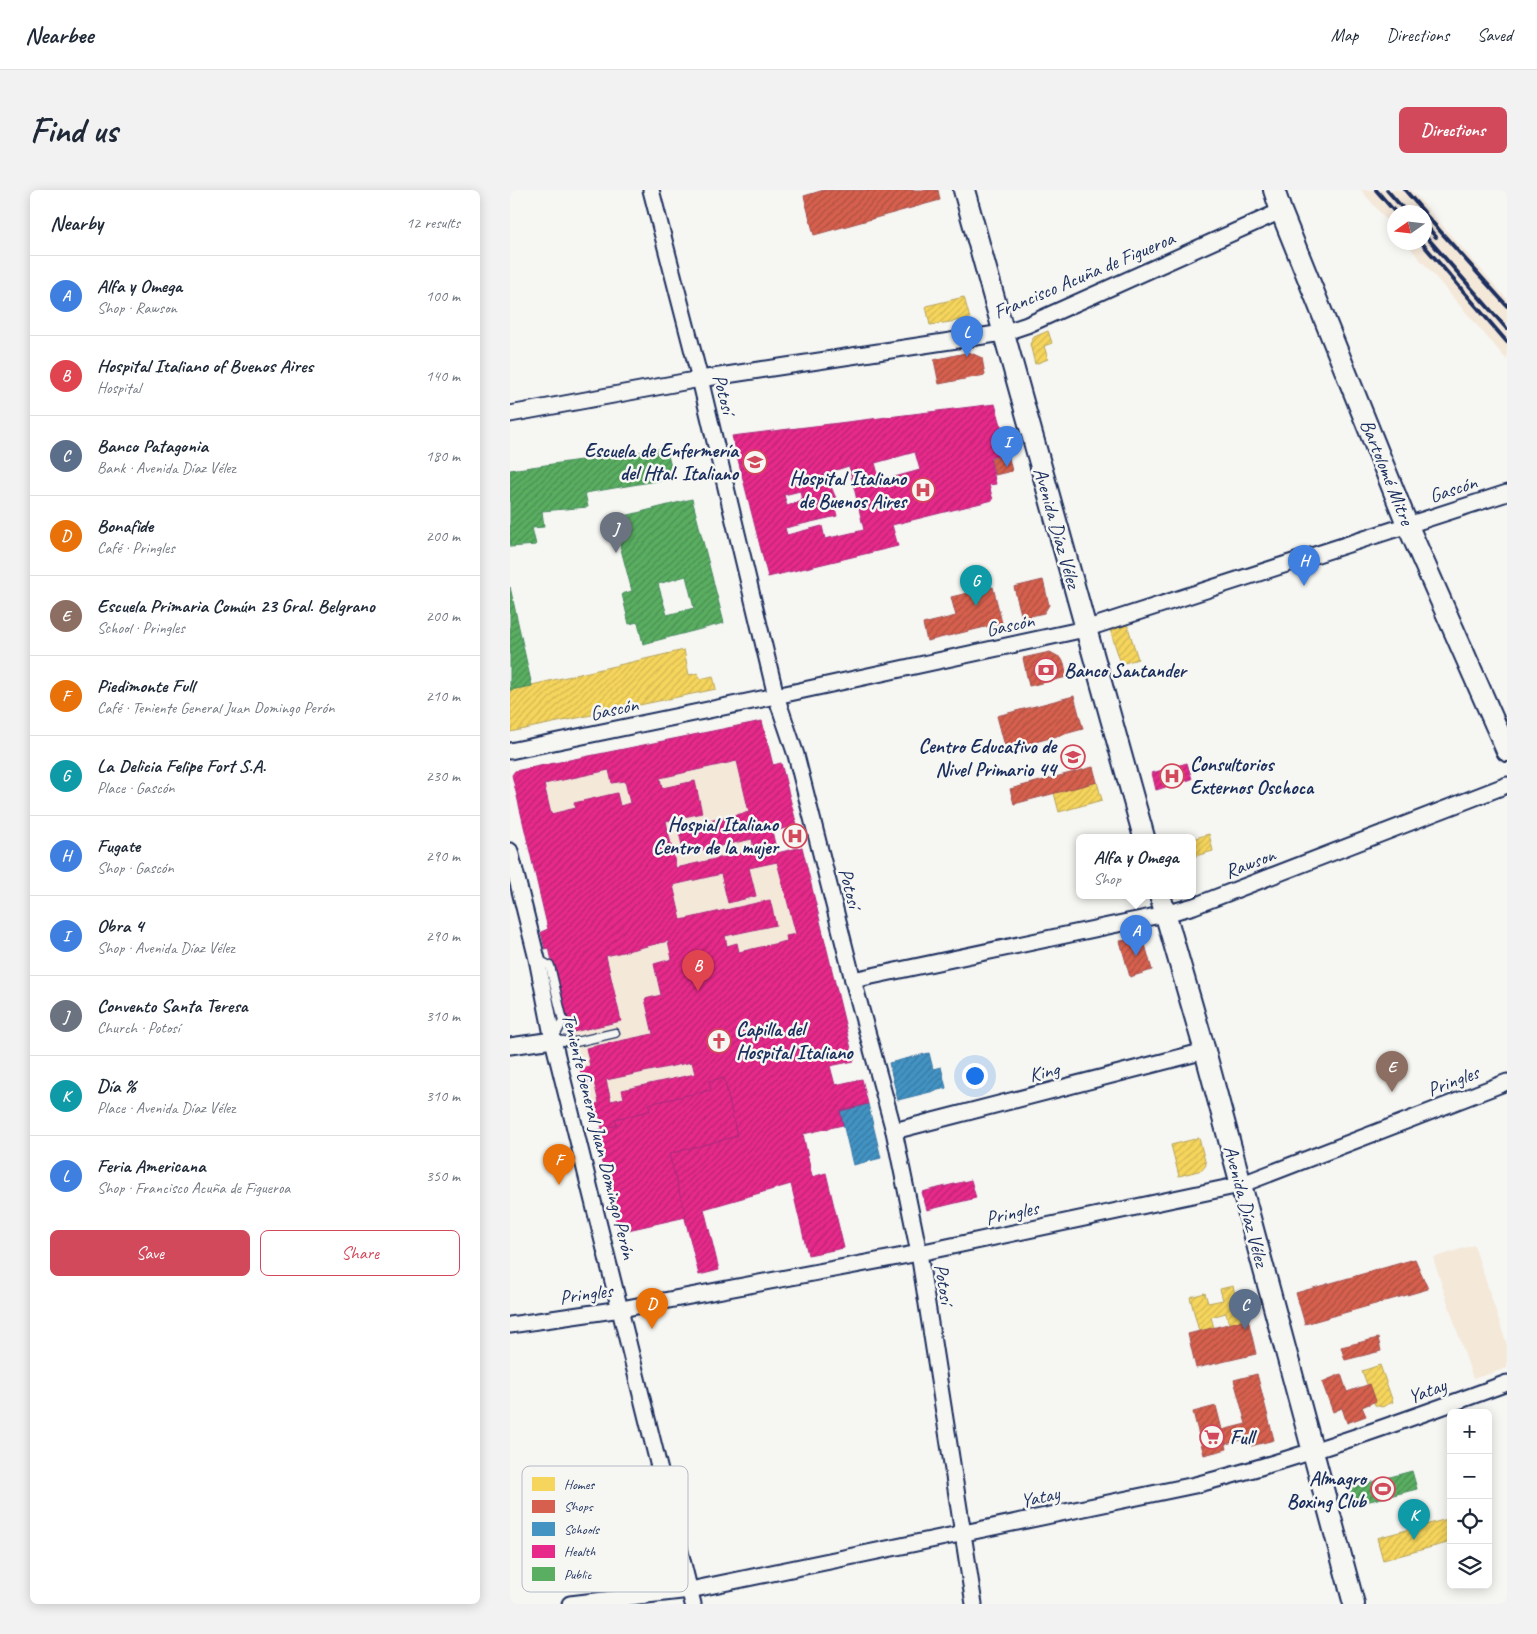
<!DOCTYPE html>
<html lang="en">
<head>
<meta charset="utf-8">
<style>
	body { margin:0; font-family:Caveat,sans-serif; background:#f2f2f3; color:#1f2937 }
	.controls { position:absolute; right:15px; bottom:15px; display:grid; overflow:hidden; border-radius:8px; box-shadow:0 2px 12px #0003 }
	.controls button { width:45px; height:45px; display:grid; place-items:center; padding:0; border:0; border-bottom:1px solid #e0e1e3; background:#fff; color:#1f2937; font:25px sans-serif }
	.compass { position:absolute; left:877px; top:15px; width:45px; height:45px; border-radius:50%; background:#fff; box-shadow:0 2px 12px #0003; rotate:256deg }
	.you { position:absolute; left:464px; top:885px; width:18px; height:18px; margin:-12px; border:4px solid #fff; border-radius:50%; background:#1a73e8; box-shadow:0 0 0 8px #1a73e833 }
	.badge { display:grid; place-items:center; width:32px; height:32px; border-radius:50%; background:#d1495b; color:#fff; font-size:16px; font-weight:700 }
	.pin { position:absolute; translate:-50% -41px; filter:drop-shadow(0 1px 2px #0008) }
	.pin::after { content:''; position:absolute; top:26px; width:18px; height:15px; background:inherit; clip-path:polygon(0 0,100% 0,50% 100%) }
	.popup { position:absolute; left:566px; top:644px; width:120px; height:65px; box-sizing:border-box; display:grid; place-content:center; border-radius:8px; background:#fff; filter:drop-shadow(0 1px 4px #0005); font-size:16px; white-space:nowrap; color:#747a83 }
	.popup b { font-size:19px; color:#1f2937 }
	.popup::after { content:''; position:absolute; left:50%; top:100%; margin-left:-10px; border:10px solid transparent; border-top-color:#fff }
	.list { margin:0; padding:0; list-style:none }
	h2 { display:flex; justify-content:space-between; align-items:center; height:65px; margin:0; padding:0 20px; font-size:21px }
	h2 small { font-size:16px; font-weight:400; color:#747a83 }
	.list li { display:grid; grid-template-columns:32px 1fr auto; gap:15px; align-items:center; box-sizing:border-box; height:80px; padding:0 20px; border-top:1px solid #e0e1e3 }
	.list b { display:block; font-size:19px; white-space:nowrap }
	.list p { margin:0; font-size:16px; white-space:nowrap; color:#747a83 }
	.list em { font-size:16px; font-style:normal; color:#747a83 }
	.actions { display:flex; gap:10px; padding:15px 20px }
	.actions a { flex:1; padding:11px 0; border:1px solid #d1495b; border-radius:8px; text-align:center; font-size:18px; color:#d1495b }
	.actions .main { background:#d1495b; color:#fff }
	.icon { flex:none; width:28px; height:28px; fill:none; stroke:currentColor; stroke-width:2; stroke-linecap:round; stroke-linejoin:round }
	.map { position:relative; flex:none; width:997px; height:1414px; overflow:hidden; border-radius:8px }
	header { display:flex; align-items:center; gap:30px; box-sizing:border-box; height:70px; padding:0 25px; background:#fff; border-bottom:1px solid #e0e1e3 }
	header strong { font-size:24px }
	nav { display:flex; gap:28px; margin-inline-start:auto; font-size:18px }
	.intro { display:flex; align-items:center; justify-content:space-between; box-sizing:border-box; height:120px; padding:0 30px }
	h1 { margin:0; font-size:35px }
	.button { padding:12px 22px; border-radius:8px; background:#d1495b; color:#fff; font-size:18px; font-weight:700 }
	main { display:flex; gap:30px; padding:0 30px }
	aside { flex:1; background:#fff; border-radius:8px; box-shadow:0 2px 12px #0003 }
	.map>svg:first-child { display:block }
	.built { fill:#f4e8d9 }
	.homes { fill:url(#homes-hatch); stroke:#b4a35d }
	.shops { fill:url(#shops-hatch); stroke:#9e5152 }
	.schools { fill:url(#schools-hatch); stroke:#3775a5 }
	.health { fill:url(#health-hatch); stroke:#aa2b7d; fill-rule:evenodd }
	.public { fill:url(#public-hatch); stroke:#478860; fill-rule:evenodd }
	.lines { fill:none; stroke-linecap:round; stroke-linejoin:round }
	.lane-casing { stroke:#1b2f5e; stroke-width:11 }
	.street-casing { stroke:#1b2f5e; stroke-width:19 }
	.secondary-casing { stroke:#1b2f5e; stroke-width:24 }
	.lane { stroke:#f6f6f2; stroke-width:8 }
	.street { stroke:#f6f6f2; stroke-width:15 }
	.secondary { stroke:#f6f6f2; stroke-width:20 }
	.rail { stroke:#1b2f5e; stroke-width:4 }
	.labels { text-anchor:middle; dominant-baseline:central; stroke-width:5; stroke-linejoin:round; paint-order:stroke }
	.street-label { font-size:20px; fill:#1b2f5e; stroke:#f6f6f2 }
	.poi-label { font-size:20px; font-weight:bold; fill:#1b2f5e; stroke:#f6f6f2; text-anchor:end }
	.key { fill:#f6f6f2; stroke:#b4bac6; stroke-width:1 }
	.key-label { font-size:14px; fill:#1b2f5e }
</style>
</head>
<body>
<header>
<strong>Nearbee</strong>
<nav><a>Map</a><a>Directions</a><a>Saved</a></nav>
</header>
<div class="intro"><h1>Find us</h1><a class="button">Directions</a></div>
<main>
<aside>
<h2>Nearby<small>12 results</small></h2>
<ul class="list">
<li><span class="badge" style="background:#3f7fe0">A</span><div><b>Alfa y Omega</b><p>Shop · Rawson</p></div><em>100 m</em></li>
<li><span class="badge" style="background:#e0444e">B</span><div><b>Hospital Italiano of Buenos Aires</b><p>Hospital</p></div><em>140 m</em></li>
<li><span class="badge" style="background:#5c6f8a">C</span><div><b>Banco Patagonia</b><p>Bank · Avenida Díaz Vélez</p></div><em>180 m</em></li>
<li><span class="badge" style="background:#e8710a">D</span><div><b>Bonafide</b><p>Café · Pringles</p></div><em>200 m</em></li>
<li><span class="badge" style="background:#8d6e63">E</span><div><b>Escuela Primaria Común 23 Gral. Belgrano</b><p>School · Pringles</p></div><em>200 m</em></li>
<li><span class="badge" style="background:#e8710a">F</span><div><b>Piedimonte Full</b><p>Café · Teniente General Juan Domingo Perón</p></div><em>210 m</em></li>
<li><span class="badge" style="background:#0f9aa8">G</span><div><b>La Delicia Felipe Fort S.A.</b><p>Place · Gascón</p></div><em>230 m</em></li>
<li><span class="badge" style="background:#3f7fe0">H</span><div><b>Fugate</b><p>Shop · Gascón</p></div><em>290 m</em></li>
<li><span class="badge" style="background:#3f7fe0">I</span><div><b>Obra 4</b><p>Shop · Avenida Díaz Vélez</p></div><em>290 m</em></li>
<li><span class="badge" style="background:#6b7280">J</span><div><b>Convento Santa Teresa</b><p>Church · Potosí</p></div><em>310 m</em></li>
<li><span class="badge" style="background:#0f9aa8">K</span><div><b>Día %</b><p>Place · Avenida Díaz Vélez</p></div><em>310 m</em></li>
<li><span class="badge" style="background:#3f7fe0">L</span><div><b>Feria Americana</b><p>Shop · Francisco Acuña de Figueroa</p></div><em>350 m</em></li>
</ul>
<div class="actions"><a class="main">Save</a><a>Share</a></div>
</aside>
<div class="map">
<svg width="997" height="1414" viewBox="0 0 997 1414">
	<defs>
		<pattern id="homes-hatch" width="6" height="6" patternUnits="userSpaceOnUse" patternTransform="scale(1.25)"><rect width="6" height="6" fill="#f6d55c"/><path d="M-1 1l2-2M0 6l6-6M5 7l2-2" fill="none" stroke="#d2b752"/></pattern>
		<pattern id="shops-hatch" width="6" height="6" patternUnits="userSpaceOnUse" patternTransform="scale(1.25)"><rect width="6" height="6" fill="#d6604d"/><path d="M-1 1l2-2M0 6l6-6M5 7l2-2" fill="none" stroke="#ad5043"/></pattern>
		<pattern id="schools-hatch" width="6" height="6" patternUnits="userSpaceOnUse" patternTransform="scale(1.25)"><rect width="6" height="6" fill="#4393c3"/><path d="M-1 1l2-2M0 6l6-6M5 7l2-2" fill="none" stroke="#3778a2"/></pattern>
		<pattern id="health-hatch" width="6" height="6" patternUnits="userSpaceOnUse" patternTransform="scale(1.25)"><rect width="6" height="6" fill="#e7298a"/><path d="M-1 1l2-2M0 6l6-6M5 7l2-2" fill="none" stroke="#ba2474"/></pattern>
		<pattern id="public-hatch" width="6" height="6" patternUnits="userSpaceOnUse" patternTransform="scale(1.25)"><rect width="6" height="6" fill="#5aae61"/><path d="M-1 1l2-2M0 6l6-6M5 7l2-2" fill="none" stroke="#4a8e53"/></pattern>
	</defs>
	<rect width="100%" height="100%" fill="#f6f6f2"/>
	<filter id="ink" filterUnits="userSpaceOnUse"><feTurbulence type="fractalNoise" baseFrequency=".02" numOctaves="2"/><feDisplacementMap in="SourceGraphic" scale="10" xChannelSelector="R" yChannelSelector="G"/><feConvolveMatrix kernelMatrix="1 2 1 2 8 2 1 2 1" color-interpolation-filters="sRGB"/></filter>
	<g filter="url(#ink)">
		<g class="built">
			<path d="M851,0H901L997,109V170L896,53L914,52V22H884V39Z"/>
			<path d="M252,531L263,575L271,573L287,636L262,641L325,895L352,889L358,914L330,921L333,935L293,945L302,987L316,983L334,1058L298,1065L281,994L194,1019L209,1080L189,1085L176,1027L92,939L90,927L82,929L39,758L35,759L31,742L38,739L5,581Z"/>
			<path d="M964,1055L997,1155V1178L963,1189L923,1068Z"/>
		</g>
		<g class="homes">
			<path d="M454,107L460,129L420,135L416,116Z"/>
			<path d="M538,141L542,153L534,156L538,169L525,174L520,154L524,147Z"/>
			<path d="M617,434L628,469L611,474L600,439Z"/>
			<path d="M174,460L179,485L188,483L190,489L203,486L206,499L0,542V500Z"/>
			<path d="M587,592L592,610L549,622L544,603Z"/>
			<path d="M699,644L703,661L682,667V649Z"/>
			<path d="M689,948L696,975L692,980L669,986L661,955Z"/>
			<path d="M723,1096L732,1131L719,1134L716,1123L701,1127L704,1138L689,1141L680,1107L695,1103L698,1113L713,1110L710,1099Z"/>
			<path d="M870,1175L883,1212L872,1217L865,1215L852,1181Z"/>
			<path d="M941,1328V1352L873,1370L867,1348Z"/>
		</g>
		<g class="shops">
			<path d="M314,0H428L430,10L304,45L294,6Z"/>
			<path d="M459,162L472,168L475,185L429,194L424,170Z"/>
			<path d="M498,264L502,281L485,285L481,269Z"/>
			<path d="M533,390L539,415L534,423L512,428L504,397Z"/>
			<path d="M483,397L492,433L417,451L413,434L446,426L441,407Z"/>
			<path d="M540,462L551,468L554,473L557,487L519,496L513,468Z"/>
			<path d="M564,506L573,539L496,560L487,526Z"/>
			<path d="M583,577L587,592L504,614L500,599Z"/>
			<path d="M633,747L642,780L620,787L610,751Z"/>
			<path d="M905,1069L918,1099L795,1134L786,1103Z"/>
			<path d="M738,1129L746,1164L686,1178L678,1144Z"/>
			<path d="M868,1148L871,1161L835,1170L831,1157Z"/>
			<path d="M747,1184L764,1250L741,1256L739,1248L716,1254L712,1240L736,1234L724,1190Z"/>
			<path d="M831,1184L837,1202L860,1194L866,1211L852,1217L856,1226L837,1233L832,1218L823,1222L812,1192Z"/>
			<path d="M706,1216L717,1259L694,1265L683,1222Z"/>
		</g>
		<g class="schools">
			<path d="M419,863L423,879L431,877L436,898L388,910L379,873Z"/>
			<path d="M358,914L371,968L343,975L330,921Z"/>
		</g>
		<g class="health">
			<path d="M485,214L499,263L480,268L486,294L479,295L483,310L382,335L388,356L258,387L222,246ZM405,262L410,280L370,291L365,273ZM339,276L354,340L315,349L312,336L277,345L275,338L327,326L324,314L328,313L322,299L313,284ZM290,301L292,311L277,316L274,305Z"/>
			<path d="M252,531L263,575L271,573L287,636L262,641L267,663L292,657L344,871L320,876L325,895L352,889L358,914L330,921L333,935L293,944L302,987L316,983L334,1058L298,1065L281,994L194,1019L209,1080L189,1085L159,964L227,946L214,888L199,891L201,900L139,914L140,921L105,929L107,935L92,939L90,927L82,929L79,916L89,913L84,892L73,895L70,878L80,876L76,858L143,844L135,809L151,805L144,774L162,769L158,751L96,766L111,831L59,843L39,758L35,759L31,742L38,739L2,585L5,581ZM227,571L239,622L168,638L174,664L242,649L244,660L166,678L156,631L192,623L185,591L152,598L150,588ZM99,580L102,593L115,591L120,613L110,616L107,603L64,613L66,618L41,624L34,594ZM267,672L286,744L276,746L277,751L229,762L227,753L217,756L215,746L266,735L260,710L171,730L163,695L211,684L218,713L246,706L239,678ZM182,872L185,884L112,900L114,908L101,911L96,890Z"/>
			<path d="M677,573L682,589L646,600L642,583Z"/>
			<path d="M214,888L227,946L159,964L176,1027L109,1042L84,941L107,935L105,929L140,921L139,914L201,900L199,891Z"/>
			<path d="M461,990L466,1008L417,1020L412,1002Z"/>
		</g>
		<g class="public">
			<path d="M156,258L164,288L75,303L78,317L32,321L34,337L22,338L26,355L0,357V280Z"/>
			<path d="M182,309L214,433L133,454L128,432L119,434L112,404L122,401L103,329ZM176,386L184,418L157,425L148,394Z"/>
			<path d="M0,397L22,496L0,500Z"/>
			<path d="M902,1281L907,1299L844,1315L840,1298Z"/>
		</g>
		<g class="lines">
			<g class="lane-casing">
				<path id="lane" d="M27,769L40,776L53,831L43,850L66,852L105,843"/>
			</g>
			<g class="street-casing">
				<g id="street">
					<path d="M141,0L190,189L266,506L286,565L343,790L384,941L409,1063L464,1414"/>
					<path d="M0,224L190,189L493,143L517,135L771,21"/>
					<path d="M0,561L266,506L575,439L997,303"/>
					<path d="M0,661L27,769L43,850L183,1414"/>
					<path d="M343,790L655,724L684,716L997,595"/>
					<path d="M0,856L43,850"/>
					<path d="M384,941L695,861"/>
					<path d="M0,1135L111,1119L409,1063L730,995L997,892"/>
					<path d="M60,1414L180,1400L685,1295C791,1268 894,1231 997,1193"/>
				</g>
			</g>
			<g class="secondary-casing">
				<g id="secondary">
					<path d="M454,0L634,647"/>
					<path d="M764,0L771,21L897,334L997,561"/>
					<path d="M650,705L695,861L844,1414"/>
				</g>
			</g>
			<use href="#lane" class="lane"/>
			<use href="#street" class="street"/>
			<use href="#secondary" class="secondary"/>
			<g class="rail">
				<path d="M866,0L885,22"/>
				<path d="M877,0L896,22"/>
				<path d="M895,0L914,22"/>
				<path d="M914,23L997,116"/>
				<path d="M914,33L926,47"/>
				<path d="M914,44L997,139"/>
				<path d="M911,52L997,152"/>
			</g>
		</g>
	</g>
	<defs>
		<g id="university-ring" transform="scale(1.25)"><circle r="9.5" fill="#f6f6f2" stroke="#d1495b" stroke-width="1.5"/><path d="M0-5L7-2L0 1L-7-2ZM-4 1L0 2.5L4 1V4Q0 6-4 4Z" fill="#d1495b"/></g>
		<g id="hospital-ring" transform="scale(1.25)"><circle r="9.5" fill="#f6f6f2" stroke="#d1495b" stroke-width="1.5"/><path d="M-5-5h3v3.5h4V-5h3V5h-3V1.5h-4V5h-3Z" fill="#d1495b"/></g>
		<g id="bank-ring" transform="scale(1.25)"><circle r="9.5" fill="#f6f6f2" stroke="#d1495b" stroke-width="1.5"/><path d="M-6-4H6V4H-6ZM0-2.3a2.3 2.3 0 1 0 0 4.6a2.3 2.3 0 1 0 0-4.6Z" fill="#d1495b"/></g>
		<g id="school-ring" transform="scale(1.25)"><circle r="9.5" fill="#f6f6f2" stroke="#d1495b" stroke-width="1.5"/><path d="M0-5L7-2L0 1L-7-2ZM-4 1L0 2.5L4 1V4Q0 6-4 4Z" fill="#d1495b"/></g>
		<g id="church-ring" transform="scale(1.25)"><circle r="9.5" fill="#f6f6f2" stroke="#d1495b" stroke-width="1.5"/><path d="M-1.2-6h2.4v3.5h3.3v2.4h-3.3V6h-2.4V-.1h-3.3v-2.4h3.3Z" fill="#d1495b"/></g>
		<g id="supermarket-ring" transform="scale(1.25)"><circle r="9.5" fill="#f6f6f2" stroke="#d1495b" stroke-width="1.5"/><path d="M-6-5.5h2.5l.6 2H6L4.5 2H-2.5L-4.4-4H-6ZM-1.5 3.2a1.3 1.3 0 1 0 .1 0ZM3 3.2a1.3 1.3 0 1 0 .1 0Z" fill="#d1495b"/></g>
		<g id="stadium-ring" transform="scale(1.25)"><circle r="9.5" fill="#f6f6f2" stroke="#d1495b" stroke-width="1.5"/><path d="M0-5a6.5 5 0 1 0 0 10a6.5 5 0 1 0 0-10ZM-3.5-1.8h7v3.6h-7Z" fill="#d1495b"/></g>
	</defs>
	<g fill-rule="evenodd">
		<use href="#university-ring" x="245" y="272"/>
		<use href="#hospital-ring" x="413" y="300"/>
		<use href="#bank-ring" x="536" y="480"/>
		<use href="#school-ring" x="563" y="567"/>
		<use href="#hospital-ring" x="662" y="586"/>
		<use href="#hospital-ring" x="285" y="646"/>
		<use href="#church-ring" x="209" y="851"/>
		<use href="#supermarket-ring" x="702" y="1247"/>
		<use href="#stadium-ring" x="873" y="1299"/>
	</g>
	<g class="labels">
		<g class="street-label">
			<text transform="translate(574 85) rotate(-23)">Francisco Acuña de Figueroa</text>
			<text transform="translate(214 204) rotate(76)">Potosí</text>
			<text transform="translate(877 282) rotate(68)">Bartolomé Mitre</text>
			<text transform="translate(943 299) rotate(-18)">Gascón</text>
			<text transform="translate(547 338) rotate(74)">Avenida Díaz Vélez</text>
			<text transform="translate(500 435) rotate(-12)">Gascón</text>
			<text transform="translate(104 519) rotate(-12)">Gascón</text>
			<text transform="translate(740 673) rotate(-21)">Rawson</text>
			<text transform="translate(340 698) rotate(76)">Potosí</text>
			<text transform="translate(534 882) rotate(-14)">King</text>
			<text transform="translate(943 891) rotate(-21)">Pringles</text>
			<text transform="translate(89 946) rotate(76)">Teniente General Juan Domingo Perón</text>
			<text transform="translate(736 1016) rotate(75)">Avenida Díaz Vélez</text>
			<text transform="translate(502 1023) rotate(-12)">Pringles</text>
			<text transform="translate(434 1094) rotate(81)">Potosí</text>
			<text transform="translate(76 1104) rotate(-8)">Pringles</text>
			<text transform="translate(917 1201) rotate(-20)">Yatay</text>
			<text transform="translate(530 1307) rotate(-12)">Yatay</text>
		</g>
		<g class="poi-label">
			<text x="228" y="260">Escuela de Enfermería<tspan x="228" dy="23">del Htal. Italiano</tspan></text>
			<text x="396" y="288">Hospital Italiano<tspan x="396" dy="23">de Buenos Aires</tspan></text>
			<text x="554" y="480" text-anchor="start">Banco Santander</text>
			<text x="546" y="556">Centro Educativo de<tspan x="546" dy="23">Nivel Primario 44</tspan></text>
			<text x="680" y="574" text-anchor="start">Consultorios<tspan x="680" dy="23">Externos Oschoca</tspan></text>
			<text x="268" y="634">Hospial Italiano<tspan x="268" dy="23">Centro de la mujer</tspan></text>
			<text x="226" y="839" text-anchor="start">Capilla del<tspan x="226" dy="23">Hospital Italiano</tspan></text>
			<text x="720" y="1247" text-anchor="start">Full</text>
			<text x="856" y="1288">Almagro<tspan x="856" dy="23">Boxing Club</tspan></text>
		</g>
	</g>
	<rect x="12" y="1276" width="166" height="126" rx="8" class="key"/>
	<rect x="22" y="1287" width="23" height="14" fill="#f6d55c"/>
	<rect x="22" y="1310" width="23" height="13" fill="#d6604d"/>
	<rect x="22" y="1332" width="23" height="14" fill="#4393c3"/>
	<rect x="22" y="1355" width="23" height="13" fill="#e7298a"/>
	<rect x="22" y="1377" width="23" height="14" fill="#5aae61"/>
	<g class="key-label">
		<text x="54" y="1299">Homes</text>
		<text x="54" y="1321">Shops</text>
		<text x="54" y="1344">Schools</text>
		<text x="54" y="1366">Health</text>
		<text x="54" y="1389">Public</text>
	</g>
</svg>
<div class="controls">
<button>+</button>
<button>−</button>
<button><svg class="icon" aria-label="locate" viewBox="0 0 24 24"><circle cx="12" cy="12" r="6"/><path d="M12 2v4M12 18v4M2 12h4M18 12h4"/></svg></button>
<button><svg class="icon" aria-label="layers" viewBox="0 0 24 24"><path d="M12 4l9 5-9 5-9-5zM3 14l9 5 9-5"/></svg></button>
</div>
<svg class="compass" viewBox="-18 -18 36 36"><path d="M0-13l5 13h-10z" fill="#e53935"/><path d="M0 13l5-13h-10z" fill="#747a83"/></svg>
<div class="you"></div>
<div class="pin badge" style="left:626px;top:766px;background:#3f7fe0">A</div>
<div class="popup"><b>Alfa y Omega</b>Shop</div>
<div class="pin badge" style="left:188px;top:801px;background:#e0444e">B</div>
<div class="pin badge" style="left:735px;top:1140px;background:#5c6f8a">C</div>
<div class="pin badge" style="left:142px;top:1139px;background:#e8710a">D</div>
<div class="pin badge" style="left:882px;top:902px;background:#8d6e63">E</div>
<div class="pin badge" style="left:49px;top:995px;background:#e8710a">F</div>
<div class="pin badge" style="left:466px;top:416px;background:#0f9aa8">G</div>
<div class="pin badge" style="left:794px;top:396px;background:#3f7fe0">H</div>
<div class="pin badge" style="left:497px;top:277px;background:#3f7fe0">I</div>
<div class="pin badge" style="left:106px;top:363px;background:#6b7280">J</div>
<div class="pin badge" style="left:904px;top:1350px;background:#0f9aa8">K</div>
<div class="pin badge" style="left:457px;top:167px;background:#3f7fe0">L</div>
</div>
</main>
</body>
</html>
